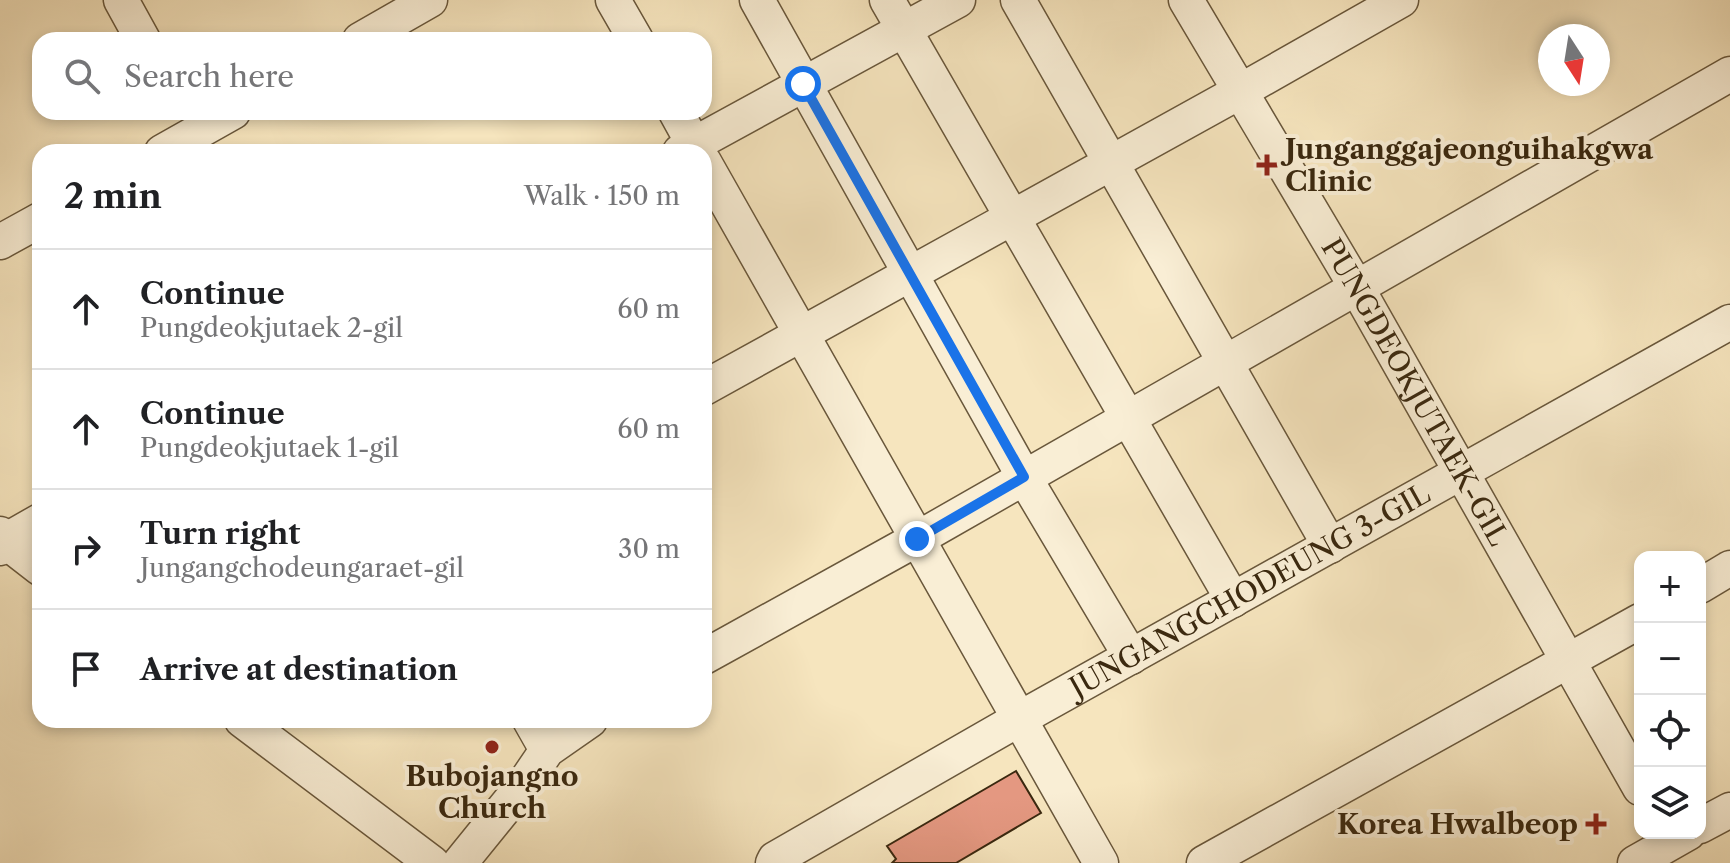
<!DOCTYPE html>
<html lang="en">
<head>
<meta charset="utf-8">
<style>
	body { margin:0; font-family:"Libre Caslon Text",serif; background:#f6f6f6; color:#202124 }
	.controls { position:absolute; right:24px; bottom:24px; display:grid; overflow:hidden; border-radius:16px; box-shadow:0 4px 12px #0003 }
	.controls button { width:72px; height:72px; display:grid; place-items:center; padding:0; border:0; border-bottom:2px solid #e0e0e0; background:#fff; color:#202124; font:40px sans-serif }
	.compass { position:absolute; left:1538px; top:24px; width:72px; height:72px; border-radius:50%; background:#fff; box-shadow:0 4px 12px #0003; rotate:168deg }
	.stop { position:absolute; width:24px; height:24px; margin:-18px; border:6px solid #1a73e8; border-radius:50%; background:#fff }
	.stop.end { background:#1a73e8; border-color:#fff; box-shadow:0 2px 8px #0008 }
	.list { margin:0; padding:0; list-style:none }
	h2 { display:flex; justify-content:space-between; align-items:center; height:104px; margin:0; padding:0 32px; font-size:34px }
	h2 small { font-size:26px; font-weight:400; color:#757577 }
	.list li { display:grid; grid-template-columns:52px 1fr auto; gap:24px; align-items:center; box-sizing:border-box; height:120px; padding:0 32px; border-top:2px solid #e0e0e0 }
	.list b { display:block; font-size:30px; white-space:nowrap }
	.list p { margin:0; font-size:26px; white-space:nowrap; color:#757577 }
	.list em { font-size:26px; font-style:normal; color:#757577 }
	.icon { flex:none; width:44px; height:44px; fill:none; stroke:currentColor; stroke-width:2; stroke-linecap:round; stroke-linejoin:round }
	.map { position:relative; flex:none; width:1730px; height:863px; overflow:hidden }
	.search { position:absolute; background:#fff; box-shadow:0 4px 12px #0003; left:32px; top:32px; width:680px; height:88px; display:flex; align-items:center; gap:20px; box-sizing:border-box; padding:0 28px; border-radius:24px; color:#757577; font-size:30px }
	.panel { position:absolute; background:#fff; box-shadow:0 4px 12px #0003; left:32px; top:144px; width:680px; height:584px; border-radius:24px }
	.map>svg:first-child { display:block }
	.building { fill:#e49881; stroke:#3a280f; stroke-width:2 }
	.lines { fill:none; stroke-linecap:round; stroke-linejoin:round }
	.minor-casing { stroke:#69573b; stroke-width:37 }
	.minor { stroke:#f9eed5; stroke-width:34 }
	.route { stroke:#1a73e8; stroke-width:10 }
	.poi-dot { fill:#8f2418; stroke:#f9eed5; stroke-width:3 }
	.labels { text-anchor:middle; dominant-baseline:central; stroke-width:8; stroke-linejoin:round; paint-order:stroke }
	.poi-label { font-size:28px; font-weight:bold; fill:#3a280f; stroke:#f9eed5; text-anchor:start }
	.street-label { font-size:28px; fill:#3a280f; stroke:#f9eed5 }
</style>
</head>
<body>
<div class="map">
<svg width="1730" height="863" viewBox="0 0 1730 863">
	<rect width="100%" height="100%" fill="#f6e5be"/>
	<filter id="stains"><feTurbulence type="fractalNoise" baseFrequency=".0025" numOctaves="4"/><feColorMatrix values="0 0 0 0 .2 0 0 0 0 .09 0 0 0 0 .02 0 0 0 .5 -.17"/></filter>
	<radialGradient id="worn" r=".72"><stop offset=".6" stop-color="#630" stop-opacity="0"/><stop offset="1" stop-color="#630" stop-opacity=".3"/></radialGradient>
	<path class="building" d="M1016,771L1041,813L956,863H892L896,859L887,846Z"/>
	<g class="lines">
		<g class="minor-casing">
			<g id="minor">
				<path d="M121,0L143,40"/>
				<path d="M613,0L636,40"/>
				<path d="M757,0L1024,477L1131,657"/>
				<path d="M887,0L1233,600"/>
				<path d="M1018,0L1330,546"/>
				<path id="s1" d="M1186,0L1357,288L1640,788"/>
				<path d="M360,40L430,0"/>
				<path d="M676,112L698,152"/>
				<path d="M162,152L233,112"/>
				<path d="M680,152L958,0"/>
				<path d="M704,162L1101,863"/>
				<path d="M0,242L40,220"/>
				<path d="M704,388L1239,92L1401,0"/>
				<path d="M0,534L5,541L40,568"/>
				<path d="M0,548L5,541L40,521"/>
				<path d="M1700,586L1730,568"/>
				<path d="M704,657L917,539L1730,74"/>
				<path d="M242,720L432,863"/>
				<path d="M530,720L547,750"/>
				<path d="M1700,826L1730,810"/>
				<path d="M460,863L524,784L547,750L590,720"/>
				<path id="s2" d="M773,863L775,859L1019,719L1730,322"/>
				<path d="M1204,863L1640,621"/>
				<path d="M1635,863L1688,833"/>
			</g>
		</g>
		<use href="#minor" class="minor"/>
	</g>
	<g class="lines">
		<path class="route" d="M803,84L1024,477L917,539"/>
	</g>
	<g class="poi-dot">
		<path d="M1263 153h8v8h8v8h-8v8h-8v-8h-8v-8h8z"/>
		<circle cx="492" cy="747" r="8"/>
		<path d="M1592 812h8v8h8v8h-8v8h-8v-8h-8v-8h8z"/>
	</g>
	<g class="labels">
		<g class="poi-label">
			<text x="1285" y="149">Junganggajeonguihakgwa<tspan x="1285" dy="32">Clinic</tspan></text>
			<text x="492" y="776" text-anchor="middle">Bubojangno<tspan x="492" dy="32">Church</tspan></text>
			<text x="1578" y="824" text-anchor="end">Korea Hwalbeop</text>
		</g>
		<g class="street-label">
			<text stroke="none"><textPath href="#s1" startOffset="454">PUNGDEOKJUTAEK-GIL</textPath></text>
			<text stroke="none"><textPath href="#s2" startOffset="550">JUNGANGCHODEUNG 3-GIL</textPath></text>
		</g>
	</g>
	<rect width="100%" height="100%" filter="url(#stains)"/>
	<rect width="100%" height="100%" fill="url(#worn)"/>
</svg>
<div class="controls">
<button>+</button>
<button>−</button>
<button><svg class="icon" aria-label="locate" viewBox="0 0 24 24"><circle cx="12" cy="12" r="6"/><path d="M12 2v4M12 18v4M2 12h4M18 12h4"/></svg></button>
<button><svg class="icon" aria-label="layers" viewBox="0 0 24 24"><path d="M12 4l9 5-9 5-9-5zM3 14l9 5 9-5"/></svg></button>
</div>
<svg class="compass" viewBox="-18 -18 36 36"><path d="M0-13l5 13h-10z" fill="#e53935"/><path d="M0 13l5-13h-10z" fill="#757577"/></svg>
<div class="stop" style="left:803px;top:84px"></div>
<div class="stop end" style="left:917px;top:539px"></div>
<div class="search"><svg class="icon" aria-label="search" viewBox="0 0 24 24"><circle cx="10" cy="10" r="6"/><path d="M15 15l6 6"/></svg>Search here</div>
<section class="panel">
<h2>2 min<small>Walk · 150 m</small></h2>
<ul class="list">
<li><svg class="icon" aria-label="ahead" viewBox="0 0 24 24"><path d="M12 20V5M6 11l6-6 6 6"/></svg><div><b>Continue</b><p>Pungdeokjutaek 2-gil</p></div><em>60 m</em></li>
<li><svg class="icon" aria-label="ahead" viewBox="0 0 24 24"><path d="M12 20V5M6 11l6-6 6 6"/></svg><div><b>Continue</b><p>Pungdeokjutaek 1-gil</p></div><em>60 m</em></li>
<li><svg class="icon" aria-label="right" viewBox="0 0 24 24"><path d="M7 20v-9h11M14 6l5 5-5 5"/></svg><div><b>Turn right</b><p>Jungangchodeungaraet-gil</p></div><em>30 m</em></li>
<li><svg class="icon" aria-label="arrive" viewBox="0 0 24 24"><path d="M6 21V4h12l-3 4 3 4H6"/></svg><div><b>Arrive at destination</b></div></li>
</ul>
</section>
</div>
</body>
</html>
